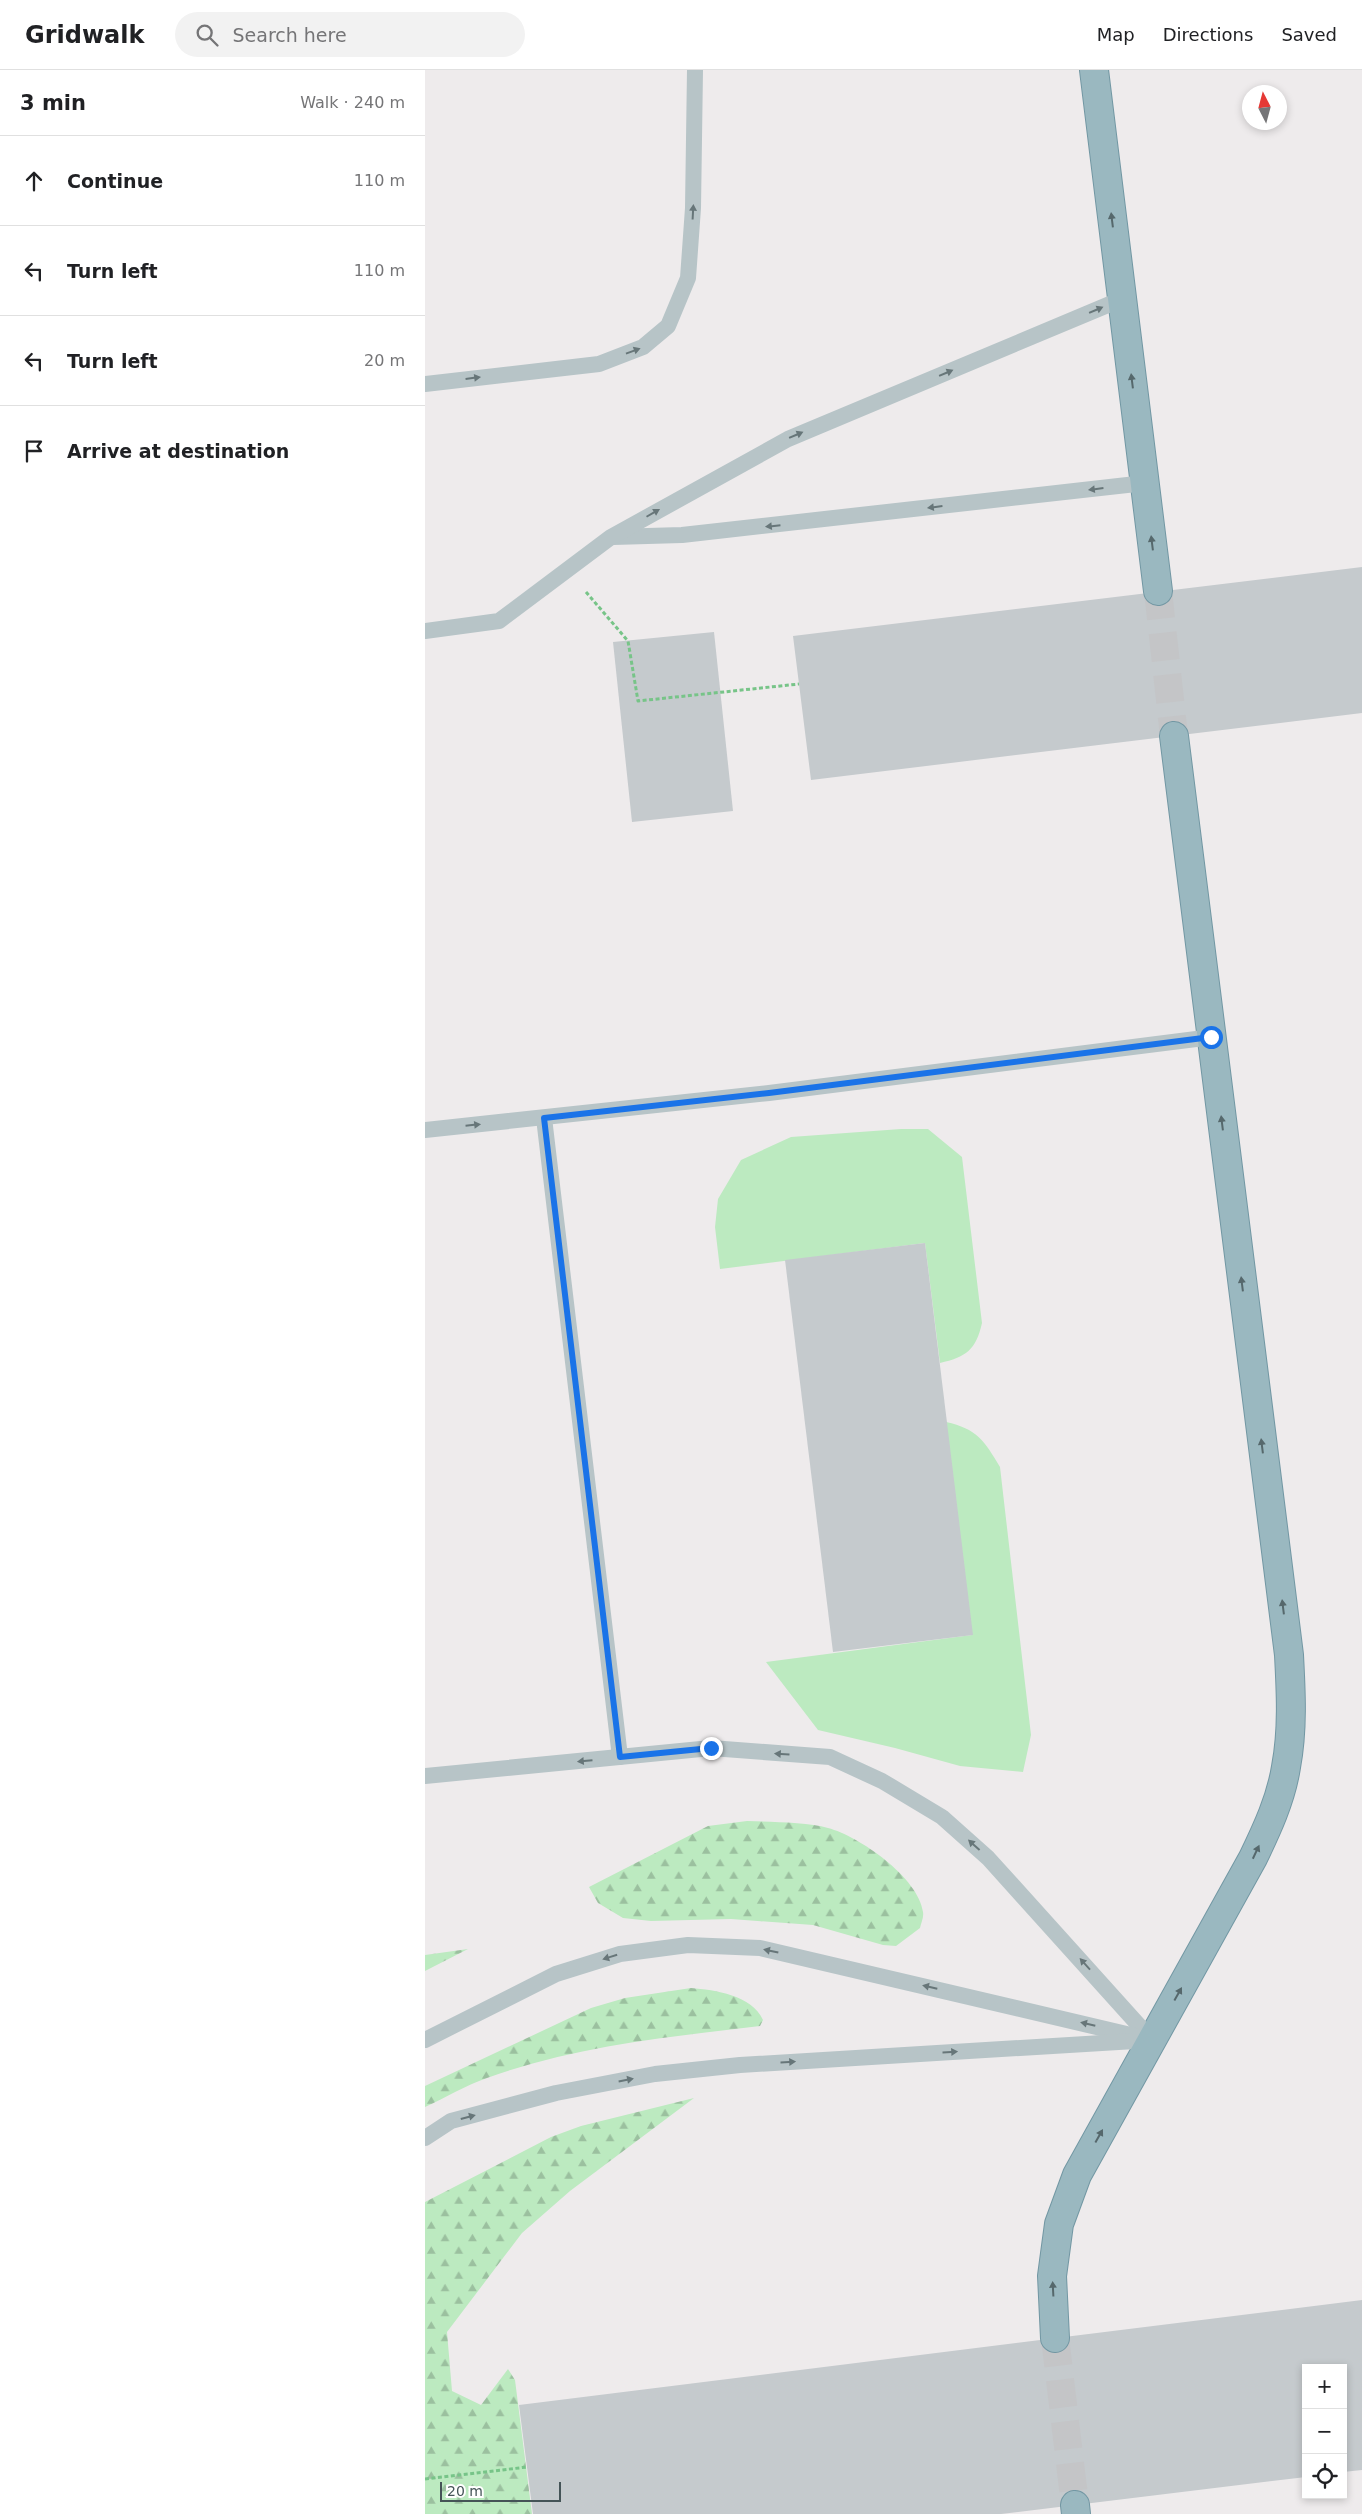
<!DOCTYPE html>
<html lang="en">
<head>
<meta charset="utf-8">
<style>
	body { margin:0; font-family:"DejaVu Sans",sans-serif; background:#f2f2f2; color:#202124 }
	.controls { position:absolute; right:15px; bottom:15px; display:grid; overflow:hidden; border-radius:0px; box-shadow:0 2px 8px #0003 }
	.controls button { width:45px; height:45px; display:grid; place-items:center; padding:0; border:0; border-bottom:1px solid #e0e0e0; background:#fff; color:#202124; font:25px sans-serif }
	.compass { position:absolute; left:817px; top:15px; width:45px; height:45px; border-radius:50%; background:#fff; box-shadow:0 2px 8px #0003; rotate:354deg }
	.scale { position:absolute; left:15px; bottom:12px; width:121px; box-sizing:border-box; padding-left:5px; border:2px solid #455457; border-top:0; font-size:14px; line-height:18px; white-space:nowrap; color:#455457; -webkit-text-stroke:4px #fff; paint-order:stroke }
	.stop { position:absolute; width:15px; height:15px; margin:-11px; border:4px solid #1a73e8; border-radius:50%; background:#fff }
	.stop.end { background:#1a73e8; border-color:#fff; box-shadow:0 1px 5px #0008 }
	.list { margin:0; padding:0; list-style:none }
	h2 { display:flex; justify-content:space-between; align-items:center; height:65px; margin:0; padding:0 20px; font-size:21px }
	h2 small { font-size:16px; font-weight:400; color:#757577 }
	.list li { display:grid; grid-template-columns:32px 1fr auto; gap:15px; align-items:center; box-sizing:border-box; height:90px; padding:0 20px; border-top:1px solid #e0e0e0 }
	.list b { display:block; font-size:19px; white-space:nowrap }
	.list em { font-size:16px; font-style:normal; color:#757577 }
	.icon { flex:none; width:28px; height:28px; fill:none; stroke:currentColor; stroke-width:2; stroke-linecap:round; stroke-linejoin:round }
	.map { position:relative; flex:none; width:937px; height:2444px; overflow:hidden }
	header { display:flex; align-items:center; gap:30px; box-sizing:border-box; height:70px; padding:0 25px; background:#fff; border-bottom:1px solid #e0e0e0 }
	header strong { font-size:24px }
	nav { display:flex; gap:28px; margin-inline-start:auto; font-size:18px }
	.search { width:350px; height:45px; background:#f2f2f2; display:flex; align-items:center; gap:12px; box-sizing:border-box; padding:0 18px; border-radius:28px; color:#757577; font-size:19px }
	main { display:flex }
	aside { flex:1; background:#fff }
	.map>svg:first-child { display:block }
	.green { fill:#bceac0 }
	.forest { fill:url(#forest-firs) }
	.building { fill:#c5cacd }
	.lines { fill:none; stroke-linecap:round; stroke-linejoin:round }
	.trunk-tunnel { stroke:#c4c5c7; stroke-width:28; stroke-dasharray:28 14; stroke-linecap:butt }
	.trunk-casing { stroke:#7297a3; stroke-width:30 }
	.path { stroke:#77c488; stroke-width:3; stroke-dasharray:4 2.5; stroke-linecap:butt }
	.service { stroke:#b7c4c7; stroke-width:16 }
	.trunk { stroke:#9ab8c0; stroke-width:28 }
	.oneway { fill:#677679 }
	.oneway2 { fill:#56686c }
	.route { stroke:#1a73e8; stroke-width:6 }
</style>
</head>
<body>
<header>
<strong>Gridwalk</strong>
<div class="search"><svg class="icon" aria-label="search" viewBox="0 0 24 24"><circle cx="10" cy="10" r="6"/><path d="M15 15l6 6"/></svg>Search here</div>
<nav><a>Map</a><a>Directions</a><a>Saved</a></nav>
</header>
<main>
<aside>
<h2>3 min<small>Walk · 240 m</small></h2>
<ul class="list">
<li><svg class="icon" aria-label="ahead" viewBox="0 0 24 24"><path d="M12 20V5M6 11l6-6 6 6"/></svg><div><b>Continue</b></div><em>110 m</em></li>
<li><svg class="icon" aria-label="left" viewBox="0 0 24 24"><path d="M17 20v-9H6M10 6l-5 5 5 5"/></svg><div><b>Turn left</b></div><em>110 m</em></li>
<li><svg class="icon" aria-label="left" viewBox="0 0 24 24"><path d="M17 20v-9H6M10 6l-5 5 5 5"/></svg><div><b>Turn left</b></div><em>20 m</em></li>
<li><svg class="icon" aria-label="arrive" viewBox="0 0 24 24"><path d="M6 21V4h12l-3 4 3 4H6"/></svg><div><b>Arrive at destination</b></div></li>
</ul>
</aside>
<div class="map">
<svg width="937" height="2444" viewBox="0 0 937 2444">
	<defs>
		<pattern id="forest-firs" width="22" height="20" patternUnits="userSpaceOnUse" patternTransform="scale(1.25)"><rect width="22" height="20" fill="#bceac0"/><path d="M5 1l3.5 6h-7zM16 11l3.5 6h-7z" fill="#9bc09f"/></pattern>
	</defs>
	<rect width="100%" height="100%" fill="#eeebec"/>
	<g class="green">
		<path d="M476,1059H503L537,1087L557,1253C551,1280 541,1287 515,1293L500,1173L295,1199L290,1157L293,1129L316,1090L366,1067Z"/>
		<path d="M521,1352C552,1359 559,1370 575,1397L606,1665L598,1702L535,1696L470,1678L393,1660L341,1592L547,1565Z"/>
	</g>
	<g class="forest">
		<path d="M322,1751C346,1752 382,1752 403,1758C434,1766 494,1808 498,1842C499,1847 496,1853 495,1858L471,1876L458,1875L388,1855L306,1849L226,1851L198,1848L173,1833L164,1817L283,1756Z"/>
		<path d="M43,1879L0,1901V1885Z"/>
		<path d="M266,1918C290,1920 327,1925 338,1950L335,1956C243,1967 150,1976 62,2008C41,2015 20,2028 0,2037V2016L166,1938L200,1928Z"/>
		<path d="M269,2028L145,2121L97,2163L22,2262L27,2321L56,2335L83,2299L90,2310L107,2444H0V2132L126,2067L156,2056Z"/>
	</g>
	<g class="building">
		<path d="M937,497V643L386,710L368,566Z"/>
		<path d="M289,562L308,741L207,752L188,572Z"/>
		<path d="M500,1173L548,1565L408,1582L360,1190Z"/>
		<path d="M937,2230V2400L918,2402V2298H881V2407L576,2444H108L94,2335Z"/>
	</g>
	<g class="lines">
		<g class="trunk-tunnel">
			<path d="M733,521L749,666"/>
			<path d="M630,2268L650,2435"/>
		</g>
		<g class="trunk-casing">
			<g id="trunk">
				<path d="M669,0L733,521"/>
				<path d="M630,2268L627,2206L634,2154L652,2105L828,1788C842,1759 856,1729 861,1697C868,1660 866,1622 864,1585L749,666"/>
				<path d="M650,2435L651,2444"/>
			</g>
		</g>
		<g class="path">
			<path d="M161,522L203,571L213,631L374,614"/>
			<path d="M0,2409L102,2397"/>
		</g>
		<g class="service">
			<path d="M0,314L174,294L218,277L243,256L263,208L268,138L270,0"/>
			<path d="M188,467L257,465L720,413"/>
			<path d="M0,561L74,551L186,467L363,369L697,229"/>
			<path d="M119,1048L195,1687"/>
			<path d="M0,1060L344,1023L787,967"/>
			<path d="M0,1706L286,1678L405,1687L457,1711L517,1747L563,1788L727,1970"/>
			<path d="M0,1970L131,1904L195,1884L263,1875L335,1878L727,1970"/>
			<path d="M0,2068L26,2051L131,2023L230,2004L315,1995L710,1971"/>
		</g>
		<use href="#trunk" class="trunk"/>
	</g>
	<defs><path id="oneway-solid" d="M-6-.8H1V-3.2L6.5 0L1 3.2V.8H-6Z" transform="scale(1.25)"/></defs>
	<g class="oneway">
		<use href="#oneway-solid" transform="translate(268 142) rotate(-87)"/>
		<use href="#oneway-solid" transform="translate(671 240) rotate(-23)"/>
		<use href="#oneway-solid" transform="translate(208 281) rotate(-20)"/>
		<use href="#oneway-solid" transform="translate(521 303) rotate(-23)"/>
		<use href="#oneway-solid" transform="translate(48 308) rotate(-7)"/>
		<use href="#oneway-solid" transform="translate(371 365) rotate(-23)"/>
		<use href="#oneway-solid" transform="translate(671 419) rotate(173)"/>
		<use href="#oneway-solid" transform="translate(510 437) rotate(173)"/>
		<use href="#oneway-solid" transform="translate(228 443) rotate(-30)"/>
		<use href="#oneway-solid" transform="translate(348 456) rotate(174)"/>
		<use href="#oneway-solid" transform="translate(48 1055) rotate(-6)"/>
		<use href="#oneway-solid" transform="translate(357 1684) rotate(-176)"/>
		<use href="#oneway-solid" transform="translate(160 1691) rotate(175)"/>
		<use href="#oneway-solid" transform="translate(549 1775) rotate(-138)"/>
		<use href="#oneway-solid" transform="translate(346 1881) rotate(-168)"/>
		<use href="#oneway-solid" transform="translate(185 1887) rotate(163)"/>
		<use href="#oneway-solid" transform="translate(660 1894) rotate(-132)"/>
		<use href="#oneway-solid" transform="translate(505 1917) rotate(-167)"/>
		<use href="#oneway-solid" transform="translate(663 1954) rotate(-167)"/>
		<use href="#oneway-solid" transform="translate(525 1982) rotate(-3)"/>
		<use href="#oneway-solid" transform="translate(363 1992) rotate(-3)"/>
		<use href="#oneway-solid" transform="translate(201 2010) rotate(-11)"/>
		<use href="#oneway-solid" transform="translate(43 2047) rotate(-15)"/>
	</g>
	<g class="oneway2">
		<use href="#oneway-solid" transform="translate(687 150) rotate(-97)"/>
		<use href="#oneway-solid" transform="translate(707 311) rotate(-97)"/>
		<use href="#oneway-solid" transform="translate(727 473) rotate(-97)"/>
		<use href="#oneway-solid" transform="translate(797 1053) rotate(-97)"/>
		<use href="#oneway-solid" transform="translate(817 1214) rotate(-97)"/>
		<use href="#oneway-solid" transform="translate(837 1376) rotate(-97)"/>
		<use href="#oneway-solid" transform="translate(858 1537) rotate(-97)"/>
		<use href="#oneway-solid" transform="translate(831 1782) rotate(-65)"/>
		<use href="#oneway-solid" transform="translate(753 1924) rotate(-61)"/>
		<use href="#oneway-solid" transform="translate(674 2066) rotate(-61)"/>
		<use href="#oneway-solid" transform="translate(628 2219) rotate(-93)"/>
	</g>
	<g class="lines">
		<path class="route" d="M286,1678L195,1687L119,1048L344,1023L786,967"/>
	</g>
</svg>
<div class="controls">
<button>+</button>
<button>−</button>
<button><svg class="icon" aria-label="locate" viewBox="0 0 24 24"><circle cx="12" cy="12" r="6"/><path d="M12 2v4M12 18v4M2 12h4M18 12h4"/></svg></button>
</div>
<svg class="compass" viewBox="-18 -18 36 36"><path d="M0-13l5 13h-10z" fill="#e53935"/><path d="M0 13l5-13h-10z" fill="#757577"/></svg>
<div class="scale">20 m</div>
<div class="stop" style="left:786px;top:967px"></div>
<div class="stop end" style="left:286px;top:1678px"></div>
</div>
</main>
</body>
</html>
